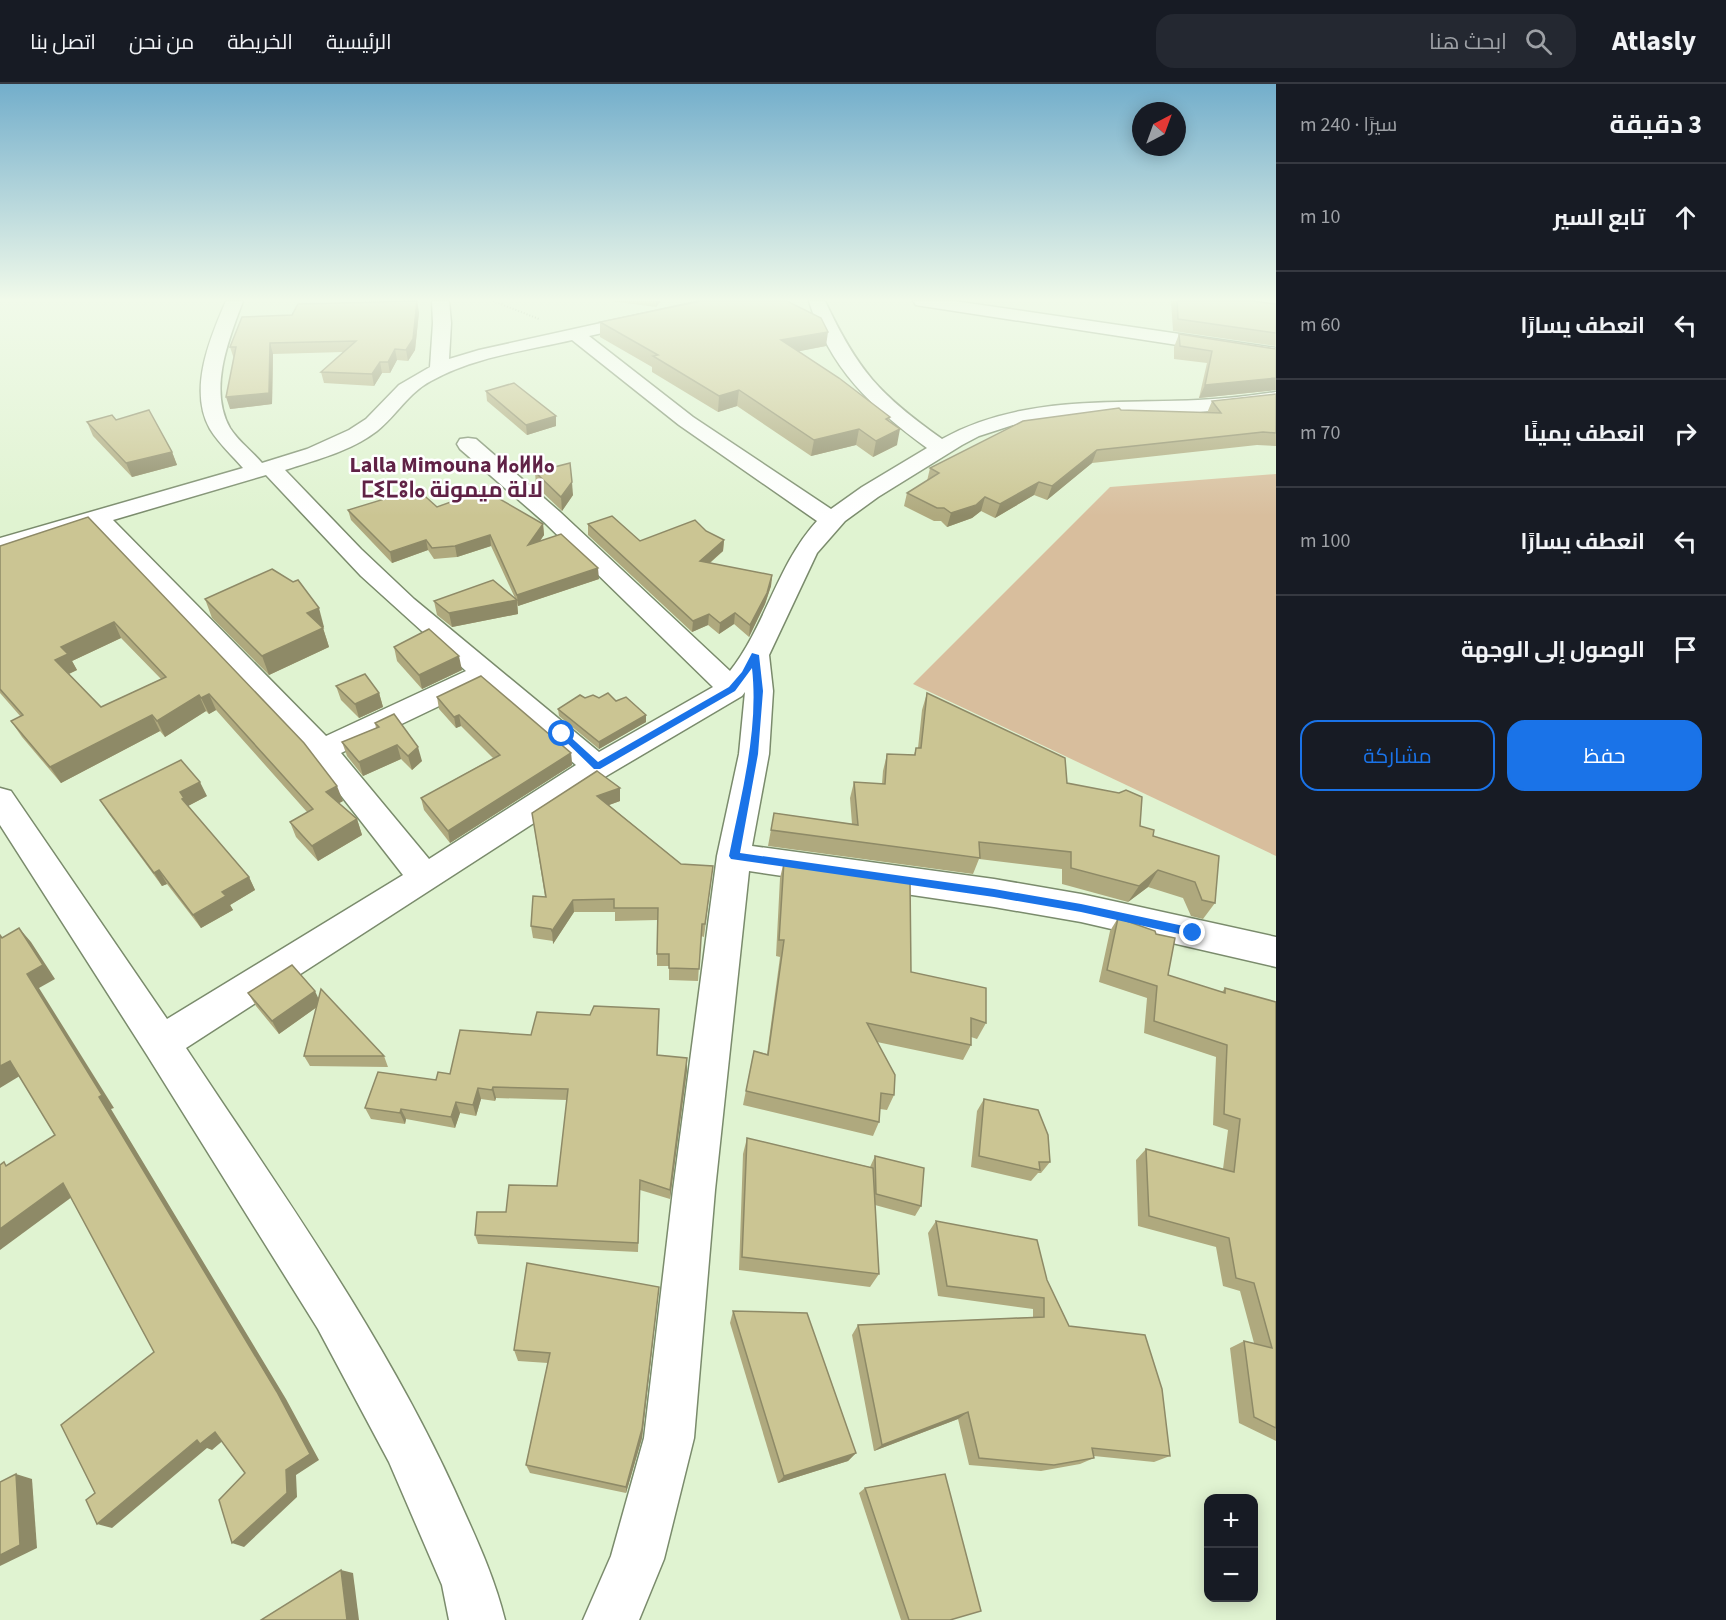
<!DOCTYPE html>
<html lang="ar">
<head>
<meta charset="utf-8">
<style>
	body { margin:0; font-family:"Source Sans 3",Cairo,"Noto Sans Tifinagh",sans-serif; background:#242831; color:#f1f3f6; direction:rtl }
	.controls { position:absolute; right:18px; bottom:18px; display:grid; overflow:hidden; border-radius:12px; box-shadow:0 3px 15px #0003 }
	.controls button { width:54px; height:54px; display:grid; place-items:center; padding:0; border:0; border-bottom:2px solid #363941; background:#171b24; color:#f1f3f6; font:30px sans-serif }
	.compass { position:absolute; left:1132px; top:18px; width:54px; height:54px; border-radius:50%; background:#171b24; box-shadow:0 3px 15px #0003; rotate:41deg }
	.stop { position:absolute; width:18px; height:18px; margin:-14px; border:4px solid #1a73e8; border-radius:50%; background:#fff }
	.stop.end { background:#1a73e8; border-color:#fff; box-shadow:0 2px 6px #0008 }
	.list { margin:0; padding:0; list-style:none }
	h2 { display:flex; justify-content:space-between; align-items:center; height:78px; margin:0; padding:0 24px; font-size:26px }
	h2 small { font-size:20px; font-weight:400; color:#9ea1a6 }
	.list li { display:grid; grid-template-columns:39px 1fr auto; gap:18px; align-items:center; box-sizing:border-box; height:108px; padding:0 24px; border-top:2px solid #363941 }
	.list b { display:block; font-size:22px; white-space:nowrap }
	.list em { font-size:20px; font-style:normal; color:#9ea1a6 }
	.actions { display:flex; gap:12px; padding:18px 24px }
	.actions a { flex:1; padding:14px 0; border:2px solid #1a73e8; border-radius:18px; text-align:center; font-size:21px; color:#1a73e8 }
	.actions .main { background:#1a73e8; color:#fff }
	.icon { flex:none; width:33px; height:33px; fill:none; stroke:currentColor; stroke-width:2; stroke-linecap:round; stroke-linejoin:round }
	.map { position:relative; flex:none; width:1276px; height:1536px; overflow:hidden; direction:ltr }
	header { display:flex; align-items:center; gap:36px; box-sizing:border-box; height:84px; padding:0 30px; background:#171b24; border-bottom:2px solid #363941 }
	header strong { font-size:28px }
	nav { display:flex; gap:33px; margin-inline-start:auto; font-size:21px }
	.search { width:420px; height:54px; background:#242831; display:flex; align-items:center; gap:15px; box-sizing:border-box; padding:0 21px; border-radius:18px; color:#9ea1a6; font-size:22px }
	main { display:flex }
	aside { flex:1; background:#171b24 }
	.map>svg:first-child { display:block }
	.green { fill:#d8be9d }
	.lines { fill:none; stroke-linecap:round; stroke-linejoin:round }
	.minor-casing { stroke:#7a8b6c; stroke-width:3 }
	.path { stroke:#829078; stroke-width:2; stroke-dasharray:1 2; stroke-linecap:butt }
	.minor { fill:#fff; fill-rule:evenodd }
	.wall { fill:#afa97e; fill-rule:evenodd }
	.shaded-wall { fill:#8e8a67 }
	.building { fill:#cbc593; stroke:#8e8a67; stroke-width:1.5; fill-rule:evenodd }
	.route { fill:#1a73e8 }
	.labels { text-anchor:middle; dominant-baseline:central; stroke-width:5; stroke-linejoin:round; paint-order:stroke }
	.far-district-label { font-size:22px; font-weight:bold; fill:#602246; stroke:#fff }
</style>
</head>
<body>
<header>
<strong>Atlasly</strong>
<div class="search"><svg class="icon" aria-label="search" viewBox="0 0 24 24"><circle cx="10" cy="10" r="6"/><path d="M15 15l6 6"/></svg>ابحث هنا</div>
<nav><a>الرئيسية</a><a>الخريطة</a><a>من نحن</a><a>اتصل بنا</a></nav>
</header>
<main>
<aside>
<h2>3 دقيقة<small>سيرًا · 240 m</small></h2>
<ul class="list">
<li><svg class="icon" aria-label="ahead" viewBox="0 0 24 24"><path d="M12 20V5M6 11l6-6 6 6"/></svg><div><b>تابع السير</b></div><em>10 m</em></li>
<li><svg class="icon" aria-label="left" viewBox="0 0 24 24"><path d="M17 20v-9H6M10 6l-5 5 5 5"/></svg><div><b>انعطف يسارًا</b></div><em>60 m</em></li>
<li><svg class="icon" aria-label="right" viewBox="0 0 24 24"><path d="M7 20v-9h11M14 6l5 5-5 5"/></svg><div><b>انعطف يمينًا</b></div><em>70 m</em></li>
<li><svg class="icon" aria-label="left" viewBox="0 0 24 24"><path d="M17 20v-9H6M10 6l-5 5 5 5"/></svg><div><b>انعطف يسارًا</b></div><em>100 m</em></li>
<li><svg class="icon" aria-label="arrive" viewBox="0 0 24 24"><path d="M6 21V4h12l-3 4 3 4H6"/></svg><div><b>الوصول إلى الوجهة</b></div></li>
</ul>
<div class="actions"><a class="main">حفظ</a><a>مشاركة</a></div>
</aside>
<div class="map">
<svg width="1276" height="1536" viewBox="0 0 1276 1536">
	<rect width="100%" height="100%" fill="#e0f3d1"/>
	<path class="green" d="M1276,390V772L913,600L1110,403Z"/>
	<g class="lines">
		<g class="minor-casing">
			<g id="minor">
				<path d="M226,217H243C229,255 208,305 230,344C238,357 252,367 262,379L307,365L349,346L366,335L399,301L430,283L433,239L432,217H449L451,239L449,275L479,266L701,217H730L728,221L589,252L693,333L831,425L862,403L927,364C872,324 829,284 809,217H825C858,287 879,310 942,355C1020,311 1112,320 1198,316C1224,315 1250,312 1276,308V320L1200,328L1084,331L1013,341L979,352L962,361L878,413L845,437L817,469L769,571L773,607L769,670L752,762L994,795L1081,810L1276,853V883L1081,838L994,823L749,787L715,1106L694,1354L664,1475L639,1536H583L611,1472L644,1354L673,1106L717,772L739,670L745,608L742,612L608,691L186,964C281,1108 382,1248 454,1405C474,1450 493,1488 505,1536H449L442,1501L389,1378L318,1245L147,971L0,741V704L11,707L167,935L403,791L311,673L93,442L0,469V454L243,384C232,371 219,360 210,345C188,306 210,254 226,217ZM572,256L679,341L817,437C777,481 766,541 730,587L560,428L476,355L468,354L460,355L457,360L460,365L544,438L713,603L599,668L414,515L361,465L285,386C316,376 351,367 377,347C397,331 408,309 431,297C473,273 525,267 572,256ZM266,391L361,492L466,587L326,652L113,436ZM483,601L576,681L429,775L341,669Z"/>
				<path d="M913,217H954L1276,264V276L922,222L916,221Z"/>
			</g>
		</g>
		<path class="path" d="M493,217L539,235"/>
		<use href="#minor" class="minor"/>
	</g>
	<g class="wall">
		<path d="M610,217H661L656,223Z"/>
		<path d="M1171,217H1252L1276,220V262L1173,247Z"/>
		<path d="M419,228L415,266L408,277L397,276L390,289H382L374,302L324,299L321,288L343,268L273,270L272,320L230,325L234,275L230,263Z"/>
		<path d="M600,238L826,262L799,267L890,333L889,337L897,361L873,373L856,361L811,372L737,322L718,328L652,288V283L600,253Z"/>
		<path d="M1179,250L1276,265V306L1199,314L1207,279L1174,275V263Z"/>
		<path d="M486,307L556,332V342L527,351L487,317Z"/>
		<path d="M1276,310V362L1257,361L1092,379L1047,416L1034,411L995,434L981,427L972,434L947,443L941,437H934L904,422L907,409L927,397L930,384L1121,326L1207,329L1212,317Z"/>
		<path d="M116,336L172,368L177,381L132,393L93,352L87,338Z"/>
		<path d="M535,388L573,411L562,427L536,402Z"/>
		<path d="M437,423L543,440L544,451L540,457L599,495L518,522L517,519L518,530L452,543L437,531L434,517L515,514L491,462L457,473L434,475L428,466L392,479L351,436L348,426Z"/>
		<path d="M88,433L343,717L339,719L357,735L362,751L318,777L296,753L290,738L307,728L216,626L209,630L206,627L165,653L160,647L61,699L22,653L11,637L21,633L0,609V462ZM121,554L161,595L101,623L69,590L77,586L72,577Z"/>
		<path d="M588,440L640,457L706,447L724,456L723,467L710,479L772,491L771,502L765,520L749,553L734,540L719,550L708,541L692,548L588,451Z"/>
		<path d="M205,515L324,543L323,544L329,563L269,591L212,534Z"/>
		<path d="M394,563L462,586L422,605L397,577Z"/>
		<path d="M336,602L379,609L383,623L359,634L341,616Z"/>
		<path d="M927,609L1067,699L1140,742L1153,752L1215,819L1203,835L1191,832L1183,814L1148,803L1128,818L1062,800V785L979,775L973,790L768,762L774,729L852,740L850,714L854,698L882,700L883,687L887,670L914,671L916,664H918L922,626Z"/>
		<path d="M437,613L571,669L572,681L450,759L424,726L421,714L493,674L461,642L456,644L439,625Z"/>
		<path d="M585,614H599L616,617L646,638L599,665L559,632L558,625Z"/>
		<path d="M375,639L422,677L412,686L401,675L363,692L347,672L342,658L376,644Z"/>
		<path d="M620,704V717L609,721L681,780L713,782L704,853L701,852L698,897L669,896V882H657V836L615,837V828H574L553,860V857L533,854L531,842L545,813L532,729Z"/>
		<path d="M207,712L188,722L249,793L255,806L230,821L233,826L201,844L167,800L162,802L109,730L100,716Z"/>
		<path d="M784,777L911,888L986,939L977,955L971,953V961L963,976L877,958L894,1011L887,1026L880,1025L879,1038L873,1052L743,1021L754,967L767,970L780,873L776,872L780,794Z"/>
		<path d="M1118,834L1168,891L1222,908L1225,904L1276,918V1357L1239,1339L1230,1264L1244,1257L1254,1259L1240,1207L1223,1202L1216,1163L1138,1142L1136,1076L1146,1065L1223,1085L1228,1046L1213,1041L1216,973L1144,949L1147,914L1099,898L1110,847Z"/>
		<path d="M248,909L318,915L384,972L388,983L310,982L304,972L317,923L279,950L256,922Z"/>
		<path d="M657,971L687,986L670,1115L640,1106L638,1168L478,1160L475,1151L506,1128L557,1102L567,1016L496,1014L495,1017L481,1015L476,1032L460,1029L455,1044L406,1035L405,1040L371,1035L365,1024L436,996L450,990Z"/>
		<path d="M984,1015L1050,1078L1041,1089H1038L1031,1097L971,1083L977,1027Z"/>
		<path d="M747,1054L870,1083L875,1072L921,1122L915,1132L875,1121L879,1190L870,1203L739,1186L743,1070Z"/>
		<path d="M936,1137L1047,1196L1069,1242L1170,1372L1154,1378L1094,1372V1374L1080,1380L1041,1387L969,1381L958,1335L874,1367L852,1251L858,1241L1033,1233V1225L938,1212L928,1149Z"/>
		<path d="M659,1203L642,1354L626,1409L530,1389L526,1381L548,1279L518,1277L514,1266Z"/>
		<path d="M733,1227L856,1369L848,1377L778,1399L730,1239Z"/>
		<path d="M865,1404L950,1536H901L859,1409Z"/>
	</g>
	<g class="shaded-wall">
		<path d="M417,217L419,228L415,266L408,277L406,266Z"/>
		<path d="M656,217H661L656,223Z"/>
		<path d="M828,248L826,262L780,271L781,256Z"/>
		<path d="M270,259L273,270L272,320L230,325L226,313Z"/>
		<path d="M395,265L397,276L390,289L388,278Z"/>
		<path d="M380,278L382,289L374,302L372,290Z"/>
		<path d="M1276,294V306L1199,314L1205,301Z"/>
		<path d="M739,306L737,322L718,328L719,312Z"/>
		<path d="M556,332V342L527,351L526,341Z"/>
		<path d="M859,345L856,361L811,372L814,356Z"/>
		<path d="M900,345L897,361L873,373L876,357Z"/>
		<path d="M1097,366L1092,379L1047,416L1052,402Z"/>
		<path d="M172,368L177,381L132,393L126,379Z"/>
		<path d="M572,398L573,411L562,427L561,413Z"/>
		<path d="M1039,398L1034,411L995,434L1000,420Z"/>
		<path d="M985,413L981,427L972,434L947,443L951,429Z"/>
		<path d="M543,440L544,451L529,472L528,461Z"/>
		<path d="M490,451L491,462L457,473L455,462Z"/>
		<path d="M426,456L428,466L392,479L390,468Z"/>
		<path d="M724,456L723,467L699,488L700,477Z"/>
		<path d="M598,484L599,495L518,522L517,511Z"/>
		<path d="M772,491L771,502L765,520L749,553L750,541Z"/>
		<path d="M517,516L518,530L452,543L449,529Z"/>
		<path d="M319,524L324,543L313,548L307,529Z"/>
		<path d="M735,529L734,540L719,550L720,539Z"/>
		<path d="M709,530L708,541L692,548L693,537Z"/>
		<path d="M114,538L121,554L72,577L77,586L64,592L55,576L61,563Z"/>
		<path d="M323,544L329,563L269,591L262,572Z"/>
		<path d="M459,572L462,586L422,605L419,591Z"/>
		<path d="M379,609L383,623L359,634L355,620Z"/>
		<path d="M209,610L216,626L209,630L201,614Z"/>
		<path d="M199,611L206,627L165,653L157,637Z"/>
		<path d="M152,631L160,647L61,699L50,683Z"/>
		<path d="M459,631L461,642L456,644L454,633Z"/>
		<path d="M646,631V638L599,665V658Z"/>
		<path d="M397,661L401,675L363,692L359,678Z"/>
		<path d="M418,663L422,677L412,686L408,672Z"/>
		<path d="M571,669L572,681L450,759L448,747Z"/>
		<path d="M200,698L207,712L188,722L192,728L182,715L180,708Z"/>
		<path d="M337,702L343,717L332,723L326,708Z"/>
		<path d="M620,704V717L598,725L597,712Z"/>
		<path d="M357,735L362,751L318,777L312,762Z"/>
		<path d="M159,786L167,800L162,802L154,789Z"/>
		<path d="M1158,786L1148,803L1128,818L1139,802Z"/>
		<path d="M249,793L255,806L230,821L233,826L201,844L193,831L222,808Z"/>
		<path d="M573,816L574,828L553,860L552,847Z"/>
		<path d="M19,844L31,858L55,895L39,904L114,1024L111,1025L286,1315L319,1376L296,1391L297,1413L244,1463L232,1459L287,1409L99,1013L27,890Z"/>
		<path d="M315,907L321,920L279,950L272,937Z"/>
		<path d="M687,974V986L670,1115V1106Z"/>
		<path d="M10,977L23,990L0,1004V982Z"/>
		<path d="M493,1003L496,1014L495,1017L492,1006Z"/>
		<path d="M478,1004L481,1015L476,1032L473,1021Z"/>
		<path d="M456,1018L460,1029L455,1044L451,1033Z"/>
		<path d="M401,1025L406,1035L405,1040L400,1029Z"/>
		<path d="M63,1099L76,1110L0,1166V1145Z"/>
		<path d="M659,1203L642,1354L626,1409V1403Z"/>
		<path d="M968,1328L958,1335L874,1367L882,1361Z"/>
		<path d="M215,1348L226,1354L212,1366L207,1364L112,1444L97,1440L197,1356Z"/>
		<path d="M856,1369L848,1377L778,1399L784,1392Z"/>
		<path d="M16,1390L32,1395L37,1464L0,1482V1471Z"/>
		<path d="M341,1486L353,1489L359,1536H347Z"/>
	</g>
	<g class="building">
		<path d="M417,217L413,255L406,266L395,265L388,278H380L372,290L321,288L356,257L270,259L269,309L226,313L236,263H230L242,233L292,231L298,220Z"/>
		<path d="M701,217H787L821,234L828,248L781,256L839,294L890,333L886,335L900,345L876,357L859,345L814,356L739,306L719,312L653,272L658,271L600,238Z"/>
		<path d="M1177,217H1252L1276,220V249L1178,235Z"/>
		<path d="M1179,250L1276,265V294L1205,301L1212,267L1180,262Z"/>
		<path d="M514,299L556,332L526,341L486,307Z"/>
		<path d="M1276,310V349L1263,348L1097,366L1052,402L1039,398L1000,420L985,413L976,421L951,429L944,424H937L907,409L939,389L930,384L1023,337L1119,324L1121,326L1221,329L1212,317Z"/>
		<path d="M149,326L172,368L126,379L87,338L112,331L116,336Z"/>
		<path d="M570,379L572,398L561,413L535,388Z"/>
		<path d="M417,405L437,423L484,406L543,440L528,461L561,450L598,484L517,511L490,451L455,462L432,464L426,456L390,468L348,426Z"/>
		<path d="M612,432L640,457L695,436L706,447L724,456L700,477L772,491L767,509L750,541L735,529L720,539L709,530L693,537L588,440Z"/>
		<path d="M88,433L304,659L337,702L326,708L357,735L312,762L290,738L313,725L209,610L201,614L199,611L157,637L152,631L50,683L11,637L23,631L0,605V462ZM114,538L166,593L101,623L55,576L68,570L61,563Z"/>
		<path d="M272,485L293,498L298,496L319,524L307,529L323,544L262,572L205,515Z"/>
		<path d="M493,496L517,516L449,529L434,517Z"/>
		<path d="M429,545L459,572L419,591L394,563Z"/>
		<path d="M365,590L379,609L355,620L336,602Z"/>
		<path d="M481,592L571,669L448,747L421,714L500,671L459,631L454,633L437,613Z"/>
		<path d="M608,609L616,617L626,613L646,631L599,658L558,625L580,611L585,614L593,611L599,614Z"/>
		<path d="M927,609L1065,674L1067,699L1119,709L1126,706L1142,713L1140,742L1154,746L1153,752L1219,772L1215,819L1202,816L1195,798L1158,786L1139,802L1071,784V768L979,758L980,774L771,746L774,729L858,741L854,698L885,700L887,670L915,671L916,664H921Z"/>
		<path d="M394,630L418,663L408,672L397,661L359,678L342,658L379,643L375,639Z"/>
		<path d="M181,676L200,698L180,708L184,714L182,715L249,793L222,808L226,812L193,831L159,786L154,789L100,716Z"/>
		<path d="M597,687L620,704L597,712L681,780L713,782L705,840H702L699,885L669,884V870H657L658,824H614V815L573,816L552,847L551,845L531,842L533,812L546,813L532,729Z"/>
		<path d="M784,777L910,795L911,888L986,904V939L971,934V961L867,939L895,991L894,1011L881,1009L879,1038L746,1007L754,967L768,971L784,856H779Z"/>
		<path d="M1118,834L1155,847L1156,850L1175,854L1168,891L1225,909V904L1276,918V1344L1254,1333L1244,1257L1272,1264L1254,1199L1236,1194L1229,1154L1149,1132L1146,1065L1234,1088L1240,1035L1224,1030L1227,961L1154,937L1157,902L1107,886Z"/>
		<path d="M19,844L43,881L27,890L102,1011L99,1013L277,1308L310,1370L286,1386L287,1409L232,1459L219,1416L245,1389L215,1348L200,1360L197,1356L97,1440L86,1416L95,1409L61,1341L154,1268L63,1099L0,1145V1081L4,1078L6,1082L55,1051L10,977L0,982V851L2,854Z"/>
		<path d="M292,881L315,907L272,937L248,909Z"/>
		<path d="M321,905L384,972H304Z"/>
		<path d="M594,922L659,925L657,971L687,974L670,1106L640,1096L638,1159L475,1151L477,1128H506L509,1101L557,1102L568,1005L493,1003L492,1006L478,1004L473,1021L456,1018L451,1033L401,1025L400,1029L365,1024L378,988L436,996L438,988L450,990L460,946L531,951L537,928L590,931Z"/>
		<path d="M984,1015L1038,1026L1048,1051L1050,1078H1039L1040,1086L979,1072Z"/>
		<path d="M747,1054L873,1084L879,1190L742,1173Z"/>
		<path d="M875,1072L924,1084L921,1122L876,1110Z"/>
		<path d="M936,1137L1037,1156L1047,1196L1069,1242L1145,1251L1162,1305L1170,1372L1092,1364L1094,1374L1054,1381L979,1374L968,1328L882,1361L858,1241L1044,1233V1214L947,1202Z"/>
		<path d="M527,1179L659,1203L642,1345L626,1403L526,1381L550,1269L514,1266Z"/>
		<path d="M733,1227L807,1229L856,1369L784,1392Z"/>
		<path d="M16,1390L20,1461L0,1471V1398Z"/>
		<path d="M945,1390L981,1527L950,1536H909L865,1404Z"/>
		<path d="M341,1486L347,1536H261Z"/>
	</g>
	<linearGradient id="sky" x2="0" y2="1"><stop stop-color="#73aecb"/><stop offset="0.5" stop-color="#f1faea"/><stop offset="1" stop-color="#f1faea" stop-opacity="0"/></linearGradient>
	<rect width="1276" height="432" fill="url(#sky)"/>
	<path class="route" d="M752,569L759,571L763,607L758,670L740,769L994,805L1081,820L1193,844L1197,846V852L1193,853L1081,828L994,813L731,775L729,772C741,711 759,647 752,584L735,607L600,685H594L558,650L565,648L598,678L729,603L742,588Z"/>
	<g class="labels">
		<g class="far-district-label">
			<text x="452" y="381">Lalla Mimouna ⵍⴰⵍⵍⴰ<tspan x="452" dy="25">ⵎⵉⵎⵓⵏⴰ لالة ميمونة</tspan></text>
		</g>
	</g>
</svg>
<div class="controls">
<button>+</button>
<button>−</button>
</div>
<svg class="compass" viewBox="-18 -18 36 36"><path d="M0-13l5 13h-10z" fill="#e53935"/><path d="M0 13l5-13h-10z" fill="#9ea1a6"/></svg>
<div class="stop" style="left:562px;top:650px"></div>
<div class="stop end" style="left:1193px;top:849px"></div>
</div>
</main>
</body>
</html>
